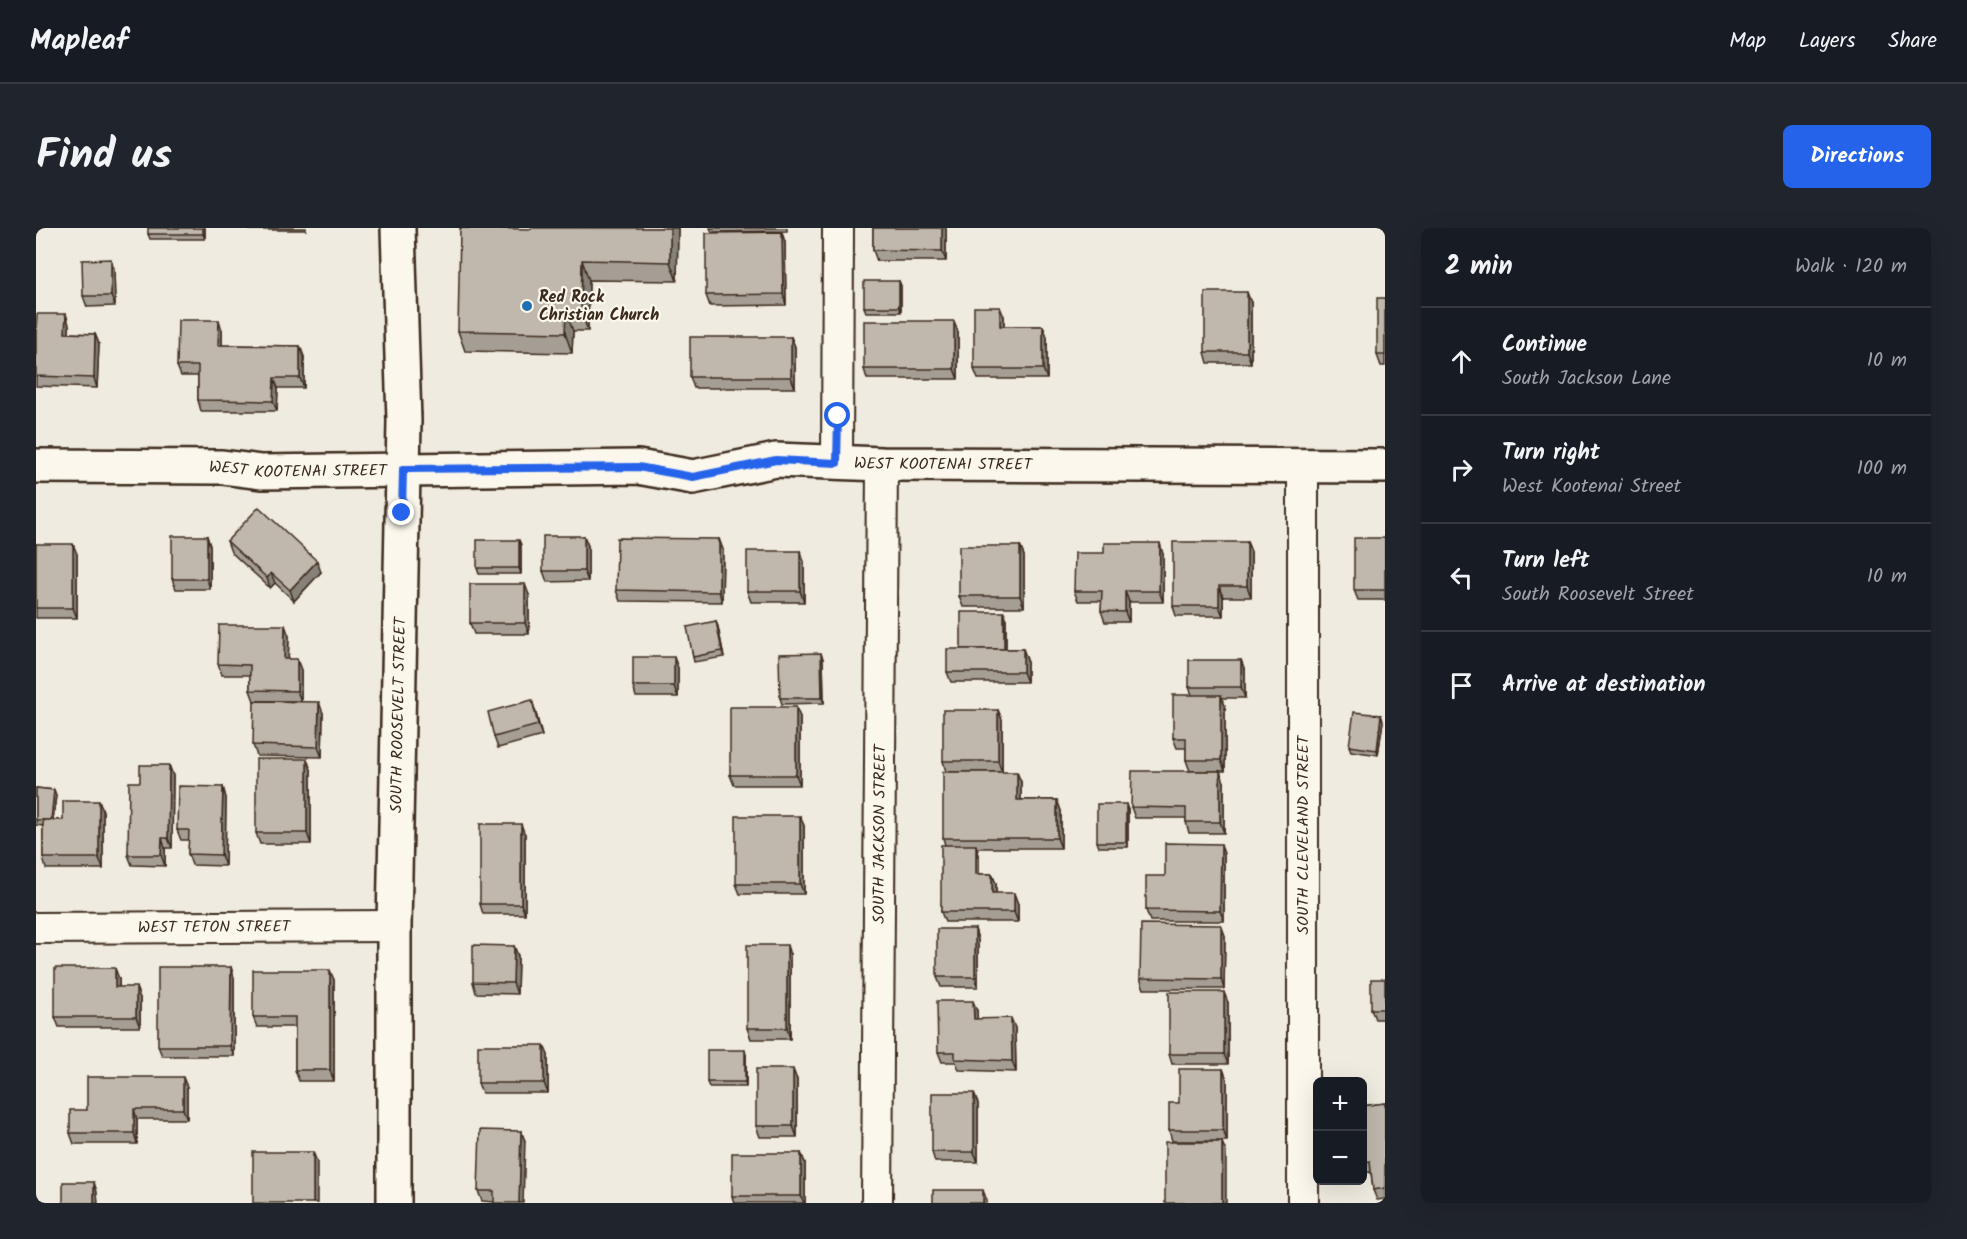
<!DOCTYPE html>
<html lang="en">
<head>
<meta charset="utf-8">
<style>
	body { margin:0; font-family:Kalam,sans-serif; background:#20242c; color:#f1f3f6 }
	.controls { position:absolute; right:18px; bottom:18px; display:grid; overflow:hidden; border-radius:9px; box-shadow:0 6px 24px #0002 }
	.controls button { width:54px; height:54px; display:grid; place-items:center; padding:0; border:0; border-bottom:2px solid #363941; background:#171b24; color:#f1f3f6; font:30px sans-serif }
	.stop { position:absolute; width:18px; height:18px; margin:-14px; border:4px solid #2563eb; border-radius:50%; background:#fff }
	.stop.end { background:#2563eb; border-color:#fff; box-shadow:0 2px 6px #0008 }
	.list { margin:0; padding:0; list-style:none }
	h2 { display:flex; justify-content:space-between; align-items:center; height:78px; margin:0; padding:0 24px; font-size:26px }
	h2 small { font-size:20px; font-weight:400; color:#9ea1a6 }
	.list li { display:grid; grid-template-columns:39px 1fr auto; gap:18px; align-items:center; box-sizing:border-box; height:108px; padding:0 24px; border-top:2px solid #363941 }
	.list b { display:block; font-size:22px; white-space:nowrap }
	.list p { margin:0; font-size:20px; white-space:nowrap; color:#9ea1a6 }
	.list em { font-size:20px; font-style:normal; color:#9ea1a6 }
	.icon { flex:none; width:33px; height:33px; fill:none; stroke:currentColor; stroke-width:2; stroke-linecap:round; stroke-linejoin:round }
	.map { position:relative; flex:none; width:1349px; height:975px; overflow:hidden; border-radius:9px }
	header { display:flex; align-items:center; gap:36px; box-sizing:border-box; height:84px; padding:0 30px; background:#171b24; border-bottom:2px solid #363941 }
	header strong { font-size:28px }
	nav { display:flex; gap:33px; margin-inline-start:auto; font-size:21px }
	.intro { display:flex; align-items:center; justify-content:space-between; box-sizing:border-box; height:144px; padding:0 36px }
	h1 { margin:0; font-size:42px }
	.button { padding:15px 27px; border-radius:9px; background:#2563eb; color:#fff; font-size:21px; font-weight:700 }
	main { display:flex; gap:36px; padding:0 36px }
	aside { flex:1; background:#171b24; border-radius:9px; box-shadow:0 6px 24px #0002 }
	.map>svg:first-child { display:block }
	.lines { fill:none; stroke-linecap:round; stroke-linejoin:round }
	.minor-casing { stroke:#3b2a1e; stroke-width:34 }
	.tertiary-casing { stroke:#3b2a1e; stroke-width:38 }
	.minor { stroke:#fbf7ec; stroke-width:30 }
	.tertiary { stroke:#fbf7ec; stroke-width:33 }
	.wall { fill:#a59e95; stroke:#3b2a1e; stroke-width:1.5 }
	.shaded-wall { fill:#868179; stroke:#3b2a1e; stroke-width:1.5 }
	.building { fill:#c0b8ad; stroke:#3b2a1e; stroke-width:1.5 }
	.route { stroke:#2563eb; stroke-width:8 }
	.poi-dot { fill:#1f6fb2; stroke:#fbf7ec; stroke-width:2 }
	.labels { text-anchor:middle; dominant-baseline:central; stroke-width:4.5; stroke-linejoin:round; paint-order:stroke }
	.poi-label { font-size:16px; font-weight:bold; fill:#3b2a1e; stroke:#fbf7ec; text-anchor:start }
	.street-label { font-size:16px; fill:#3b2a1e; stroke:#fbf7ec }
</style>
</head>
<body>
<header>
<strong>Mapleaf</strong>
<nav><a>Map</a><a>Layers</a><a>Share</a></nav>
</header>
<div class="intro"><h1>Find us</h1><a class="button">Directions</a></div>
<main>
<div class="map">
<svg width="1349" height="975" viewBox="0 0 1349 975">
	<rect width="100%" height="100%" fill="#f0ebe0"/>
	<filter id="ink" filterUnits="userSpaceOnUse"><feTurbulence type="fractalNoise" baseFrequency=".0167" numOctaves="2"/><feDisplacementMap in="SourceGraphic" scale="12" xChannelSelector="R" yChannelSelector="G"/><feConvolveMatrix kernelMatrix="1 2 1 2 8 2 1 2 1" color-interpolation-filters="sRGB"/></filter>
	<g filter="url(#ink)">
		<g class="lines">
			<g class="minor-casing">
				<g id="minor">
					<path d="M801,235L802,0"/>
					<path d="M1267,239V975"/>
					<path id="s1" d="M0,700L358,698"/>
					<path id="s2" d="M841,975L846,236"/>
				</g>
			</g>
			<g class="tertiary-casing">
				<g id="tertiary">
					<path id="s3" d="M0,238L186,239L225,244L602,239L657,249L740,232L846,236L1349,238"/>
					<path id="s4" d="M358,975V698L368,193L362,0"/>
				</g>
			</g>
			<use href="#minor" class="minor"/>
			<use href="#tertiary" class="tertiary"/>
		</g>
		<g class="wall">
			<path d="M169,0V11H114L112,6Z"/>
			<rect x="214" y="0" width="56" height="2"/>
			<path d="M642,0L641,53L553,52L552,103H537L536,125L429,123L422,103L495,1Z"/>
			<path d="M674,0H751V3L676,4Z"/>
			<path d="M837,0H910V33H841L837,22Z"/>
			<path d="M749,14L750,77L674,78L670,67Z"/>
			<path d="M78,42L79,78L51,79L47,68Z"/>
			<path d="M863,53L865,58V84H830L828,79Z"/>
			<path d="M1349,70V138H1345L1341,127Z"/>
			<path d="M1215,75V135H1172L1169,124Z"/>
			<path d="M30,86L33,97V105L59,106L63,116L61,160L0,158V104Z"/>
			<path d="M968,89V98H1007L1011,109V151H942L938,141Z"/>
			<path d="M186,102V117L264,118L268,129V160H242L241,183H165L162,172V148H145L141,138Z"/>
			<path d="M922,104V151H831L828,141Z"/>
			<path d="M755,109L759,119V160H658L654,149Z"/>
			<path d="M171,308L174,318V361H140L136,351Z"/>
			<path d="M548,308L552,318V353L511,354L507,343Z"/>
			<path d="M1349,310V372H1322L1318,362Z"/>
			<path d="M683,311L687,322L686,374L584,373L580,362Z"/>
			<path d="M191,313L285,344L258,373L239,355L234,360L195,324Z"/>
			<path d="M1211,314L1215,324V369H1187V388H1140L1137,378Z"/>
			<path d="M0,316L41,326V390H0Z"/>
			<path d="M485,317V346H443L441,340Z"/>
			<path d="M984,318L988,328V379H927L923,368Z"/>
			<path d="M764,323L768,334V374H715L711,363Z"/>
			<path d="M1127,326V374H1093V394H1069L1065,383L1066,373H1042L1038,363Z"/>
			<path d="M493,367V406H438L434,395Z"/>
			<path d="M968,384L970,389V421H987L991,432V454H915L911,444L925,421Z"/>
			<path d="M680,393L682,399L688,429L658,434L657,429Z"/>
			<path d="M253,408L252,431L265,442V473H218L214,462V447H186L182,436Z"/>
			<path d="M787,431L788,475L746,476L744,470Z"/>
			<path d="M1205,432L1209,443V470H1186L1189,478V543H1154L1150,532V520H1141L1137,510L1156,467L1153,459Z"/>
			<path d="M642,440V469H600L597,458Z"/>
			<path d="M499,482L506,508L462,520L458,509Z"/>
			<path d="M962,482L966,492V544H910L907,533Z"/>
			<path d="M287,485L286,529L221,528L217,517Z"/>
			<path d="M1345,487L1347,493L1342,527L1315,523L1313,518Z"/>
			<path d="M764,489V557H698L694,547Z"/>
			<path d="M133,537L137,548L136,620H129V638L96,637L92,627L104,554Z"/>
			<path d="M275,542V616H224L220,605Z"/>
			<path d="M985,554V572H1021L1025,583V620H941L943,627V646H956L960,656V665L982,676V694H909L905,684L909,617L907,610Z"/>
			<path d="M1188,554V605H1153L1150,594V590H1099L1095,579Z"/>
			<path d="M187,559L190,570L189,638L156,637L152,626L153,612H145L141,602Z"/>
			<path d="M0,560L18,562L20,567L17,592H27L67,583V641H10L7,630V598L0,597Z"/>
			<path d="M1092,582V619H1063L1061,614Z"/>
			<path d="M764,588L768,598V666H704L700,656Z"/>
			<path d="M489,607V686H447L444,676Z"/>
			<path d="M1188,626V693H1114L1110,682Z"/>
			<path d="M1185,697L1189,708L1188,761H1108L1104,750Z"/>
			<path d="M939,701L942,712V759H905L901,749Z"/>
			<path d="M478,718L482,728L481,766L440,765L437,754Z"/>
			<path d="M754,727V811H715L711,800Z"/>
			<path d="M195,739L198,750V828H126L122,818Z"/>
			<path d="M83,751V759L104,770V799H23L19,789Z"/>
			<path d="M1349,751V791H1339L1335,781Z"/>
			<path d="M298,752V853H263L259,842V799H221L217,789Z"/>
			<path d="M1192,775V836H1136L1133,826Z"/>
			<path d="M941,783V791L979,800L980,844L923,842L920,834H906L902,824Z"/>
			<path d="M512,827V865H446L442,855Z"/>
			<path d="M710,827V859H673L671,854Z"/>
			<path d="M1187,841L1191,852V913H1136L1133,902L1143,875Z"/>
			<path d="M761,852V909H724L720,898Z"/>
			<path d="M151,859V891H101V916H38L34,905L51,882Z"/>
			<path d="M1349,875V971L1341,972L1337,962L1335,944L1326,945V878Z"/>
			<path d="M942,876V934H899L896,924Z"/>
			<path d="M485,903L489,913L458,974L446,973L442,963Z"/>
			<path d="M765,925L769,935V975H698L696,968Z"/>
		</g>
		<g class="shaded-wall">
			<path d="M167,0H169V11L167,6Z"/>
			<path d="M634,0H642L641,53L634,34Z"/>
			<path d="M906,0H910V33L906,23Z"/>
			<path d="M746,4L749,14L750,77L747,66Z"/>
			<path d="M75,31L78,42L79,78L75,68Z"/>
			<path d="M546,32L553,52L552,103L545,84Z"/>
			<path d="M863,53L865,58V84L863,79Z"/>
			<path d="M1211,64L1215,75V135L1211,124Z"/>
			<path d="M964,79L968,89V109L964,98Z"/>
			<path d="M530,83L537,103L536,125L529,105Z"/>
			<path d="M30,86L33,97V115L29,105Z"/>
			<path d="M183,92L186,102V128L182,117Z"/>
			<path d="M918,93L922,104V151L918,141Z"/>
			<path d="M1007,98L1011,109V151L1007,141Z"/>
			<path d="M59,106L63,116L61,160L58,150Z"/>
			<path d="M755,109L759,119V160L755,149Z"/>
			<path d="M264,118L268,129V160L264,150Z"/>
			<path d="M238,150L242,160L241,183L237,173Z"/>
			<path d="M171,308L174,318V361L171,351Z"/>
			<path d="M548,308L552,318V353L548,343Z"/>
			<path d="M683,311L687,322L686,374L683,364Z"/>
			<path d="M483,312L485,317V346L483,340Z"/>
			<path d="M1211,314L1215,324V369L1211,358Z"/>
			<path d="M1124,315L1127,326V374L1123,363Z"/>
			<path d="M37,316L41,326V390L37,380Z"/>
			<path d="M984,318L988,328V379L984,368Z"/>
			<path d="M764,323L768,334V374L764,363Z"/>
			<path d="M281,333L285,344L258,373L254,362Z"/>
			<path d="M235,345L239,355L234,360L231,350Z"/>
			<path d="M489,356L493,367V406L489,395Z"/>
			<path d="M1183,358L1187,369V388L1183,378Z"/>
			<path d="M1089,363L1093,374V394L1089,384Z"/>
			<path d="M968,384L970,389V426L968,421Z"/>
			<path d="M680,393L682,399L688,429L686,423Z"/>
			<path d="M249,397L253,408L252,441L248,431Z"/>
			<path d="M987,421L991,432V454L987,444Z"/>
			<path d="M785,425L787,431L788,475L786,470Z"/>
			<path d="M638,429L642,440V469L638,458Z"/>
			<path d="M261,431L265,442V473L261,463Z"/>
			<path d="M1205,432L1209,443V470L1205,459Z"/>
			<path d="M1185,467L1189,478V543L1185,532Z"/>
			<path d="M496,472L499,482L506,508L502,497Z"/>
			<path d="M283,474L287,485L286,529L282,519Z"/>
			<path d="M760,479L764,489V557L760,547Z"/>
			<path d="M962,482L966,492V544L962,533Z"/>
			<path d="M1345,487L1347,493L1342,527L1341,522Z"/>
			<path d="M271,531L275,542V616L271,605Z"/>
			<path d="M133,537L137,548L136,620L132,610Z"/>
			<path d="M1184,543L1188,554V605L1184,594Z"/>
			<path d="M981,544L985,554V583L981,572Z"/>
			<path d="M187,559L190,570L189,638L185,627Z"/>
			<path d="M18,562L20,567L16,599L14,593Z"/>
			<path d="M1021,572L1025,583V620L1021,610Z"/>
			<path d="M63,573L67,583V641L63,630Z"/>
			<path d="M1090,576L1092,582V619L1090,614Z"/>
			<path d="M764,588L768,598V666L764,656Z"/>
			<path d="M485,596L489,607V686L485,676Z"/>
			<path d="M126,610L129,620V638L125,627Z"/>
			<path d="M1185,616L1188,626V693L1184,683Z"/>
			<path d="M940,617L943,627V656L940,646Z"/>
			<path d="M956,646L960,656V676L956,665Z"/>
			<path d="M978,665L982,676V694L978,684Z"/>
			<path d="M1185,697L1189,708L1188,761L1185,751Z"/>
			<path d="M939,701L942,712V759L939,749Z"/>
			<path d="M751,717L754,727V811L751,800Z"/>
			<path d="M478,718L482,728L481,766L477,755Z"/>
			<path d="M195,739L198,750V828L194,818Z"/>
			<path d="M79,740L83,751V770L79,759Z"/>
			<path d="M294,742L298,752V853L294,842Z"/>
			<path d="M100,759L104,770V799L100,789Z"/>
			<path d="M1188,764L1192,775V836L1188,826Z"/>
			<path d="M937,773L941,783L942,801L938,791Z"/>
			<path d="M975,790L979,800L980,844L976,833Z"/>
			<path d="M508,817L512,827V865L508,855Z"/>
			<path d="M709,822L710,827V859L709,854Z"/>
			<path d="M757,841L761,852V909L757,898Z"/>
			<path d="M1187,841L1191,852V913L1187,902Z"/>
			<path d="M147,849L151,859V891L147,881Z"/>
			<path d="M938,865L942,876V934L938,924Z"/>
			<path d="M98,881L101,891V916L98,905Z"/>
			<path d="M485,903L489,913L487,975H483Z"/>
			<path d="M1186,914L1190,924V975H1186Z"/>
			<path d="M277,924L281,934V975H277Z"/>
			<path d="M765,925L769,935V975H768L765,968Z"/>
			<path d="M58,954L61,964L62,975H58Z"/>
			<path d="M947,962L951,973V975H947Z"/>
		</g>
		<g class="building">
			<rect x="112" y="0" width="55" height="6"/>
			<path d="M424,0L495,1V0H634V34L546,32L545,84L530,83L529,105L422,103Z"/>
			<path d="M837,0H906V23L837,22Z"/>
			<path d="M746,4L747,66L670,67V5Z"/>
			<path d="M75,31V68H47L46,32Z"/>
			<rect x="828" y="53" width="35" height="26"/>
			<rect x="1169" y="64" width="42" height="60"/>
			<rect x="1341" y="70" width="8" height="57"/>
			<path d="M938,79H964V98H1007V141H938Z"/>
			<path d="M1,86H30L29,105L59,106L58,150L0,148V104Z"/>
			<path d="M142,92H183L182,117L264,118V150H238L237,173L162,172V138H141Z"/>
			<rect x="828" y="93" width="90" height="48"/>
			<rect x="654" y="109" width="101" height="40"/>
			<path d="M223,279L281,333L254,362L235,345L231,350L191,313Z"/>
			<rect x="136" y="308" width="35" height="43"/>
			<rect x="507" y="308" width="41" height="35"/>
			<path d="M581,310L683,311V364L580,362Z"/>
			<rect x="1318" y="310" width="31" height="52"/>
			<rect x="441" y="312" width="42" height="28"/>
			<path d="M1137,314H1211V358H1183V378H1137Z"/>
			<path d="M1068,315H1124L1123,363H1089V384L1065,383L1066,363H1038L1039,325H1068Z"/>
			<rect x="0" y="316" width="37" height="64"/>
			<rect x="923" y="318" width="61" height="50"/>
			<rect x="711" y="323" width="53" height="40"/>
			<rect x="434" y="356" width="55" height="39"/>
			<rect x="925" y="384" width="43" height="37"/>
			<path d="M680,393L686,423L657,429L651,399Z"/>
			<path d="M183,397H249L248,431H261V463L214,462V437L182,436Z"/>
			<rect x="911" y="421" width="76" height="23"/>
			<path d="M785,425L786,470H744L743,426Z"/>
			<rect x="597" y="429" width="41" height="29"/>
			<rect x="1153" y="432" width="52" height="27"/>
			<path d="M1137,467H1185V532H1150V510H1137Z"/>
			<path d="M496,472L502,497L458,509L452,484Z"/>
			<path d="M218,473L283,474L282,519L217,517Z"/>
			<rect x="694" y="479" width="66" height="68"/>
			<rect x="907" y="482" width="55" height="51"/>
			<path d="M1318,484L1345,487L1341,522L1313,518Z"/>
			<rect x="220" y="531" width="51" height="74"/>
			<path d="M104,537H133L132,610H126L125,627H92L93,554H104Z"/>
			<path d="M1096,543H1184V594H1150V580L1095,579Z"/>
			<path d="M907,544H981V572H1021V610H907Z"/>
			<path d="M142,558L187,559L185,627L152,626L153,602H141Z"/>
			<path d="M0,560L18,562L15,592H0Z"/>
			<path d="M27,573H63V630H7V592H27Z"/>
			<rect x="1061" y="576" width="29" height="38"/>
			<rect x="700" y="588" width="64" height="68"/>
			<rect x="444" y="596" width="41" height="80"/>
			<path d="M1129,615L1185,616L1184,683L1110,682V648H1129Z"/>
			<path d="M905,617H940V646H956V665H978V684H905Z"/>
			<path d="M1105,696L1185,697V751L1104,750Z"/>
			<rect x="901" y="701" width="38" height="48"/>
			<path d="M437,717L478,718L477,755L437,754Z"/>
			<rect x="711" y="717" width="40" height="83"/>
			<path d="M122,739H195L194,818H122Z"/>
			<path d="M19,740H79V759H100V789H19Z"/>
			<path d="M217,742H294V842H259V789H217Z"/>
			<rect x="1335" y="751" width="14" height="30"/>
			<rect x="1133" y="764" width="55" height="62"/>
			<path d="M901,773H937L938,791L975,790L976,833L919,831V824H902Z"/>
			<rect x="442" y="817" width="66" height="38"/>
			<rect x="671" y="822" width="38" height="32"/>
			<rect x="720" y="841" width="37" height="57"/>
			<path d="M1143,841H1187V902H1133V875H1143Z"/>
			<path d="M51,849H147V881H98V905H34V882H51Z"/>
			<rect x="896" y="865" width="42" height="59"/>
			<path d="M1349,875V960L1337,962L1334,933L1326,934V878Z"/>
			<path d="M444,902L485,903L483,975H458V963H442Z"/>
			<rect x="1129" y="914" width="57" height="61"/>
			<rect x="217" y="924" width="60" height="51"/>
			<rect x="696" y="925" width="69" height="43"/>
			<rect x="27" y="954" width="31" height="21"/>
			<rect x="897" y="962" width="50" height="13"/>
		</g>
	</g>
	<g class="lines" filter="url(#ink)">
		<path class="route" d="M366,285L367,241L602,239L657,249L740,232L801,235L802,188"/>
	</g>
	<circle class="poi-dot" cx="491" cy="78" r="6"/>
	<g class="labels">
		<g class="poi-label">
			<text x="503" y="69">Red Rock<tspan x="503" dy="18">Christian Church</tspan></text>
		</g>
		<g class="street-label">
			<text stroke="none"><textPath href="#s3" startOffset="910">WEST KOOTENAI STREET</textPath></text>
			<text stroke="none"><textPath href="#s3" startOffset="262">WEST KOOTENAI STREET</textPath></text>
			<text stroke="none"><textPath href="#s4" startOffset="488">SOUTH ROOSEVELT STREET</textPath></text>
			<text stroke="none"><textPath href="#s2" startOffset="369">SOUTH JACKSON STREET</textPath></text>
			<text transform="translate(1267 607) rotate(-90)">SOUTH CLEVELAND STREET</text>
			<text stroke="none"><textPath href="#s1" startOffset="178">WEST TETON STREET</textPath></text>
		</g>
	</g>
</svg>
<div class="controls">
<button>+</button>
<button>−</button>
</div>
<div class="stop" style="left:802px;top:188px"></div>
<div class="stop end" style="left:366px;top:285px"></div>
</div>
<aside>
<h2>2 min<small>Walk · 120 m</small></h2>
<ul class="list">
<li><svg class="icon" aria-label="ahead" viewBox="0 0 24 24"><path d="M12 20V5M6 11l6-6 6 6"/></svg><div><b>Continue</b><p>South Jackson Lane</p></div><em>10 m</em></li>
<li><svg class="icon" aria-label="right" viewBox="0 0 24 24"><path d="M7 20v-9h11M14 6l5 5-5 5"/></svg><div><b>Turn right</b><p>West Kootenai Street</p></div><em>100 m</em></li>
<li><svg class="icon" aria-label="left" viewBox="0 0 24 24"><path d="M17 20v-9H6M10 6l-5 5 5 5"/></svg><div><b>Turn left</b><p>South Roosevelt Street</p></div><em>10 m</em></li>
<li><svg class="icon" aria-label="arrive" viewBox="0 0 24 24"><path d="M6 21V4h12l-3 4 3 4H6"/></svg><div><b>Arrive at destination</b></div></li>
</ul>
</aside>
</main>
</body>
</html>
